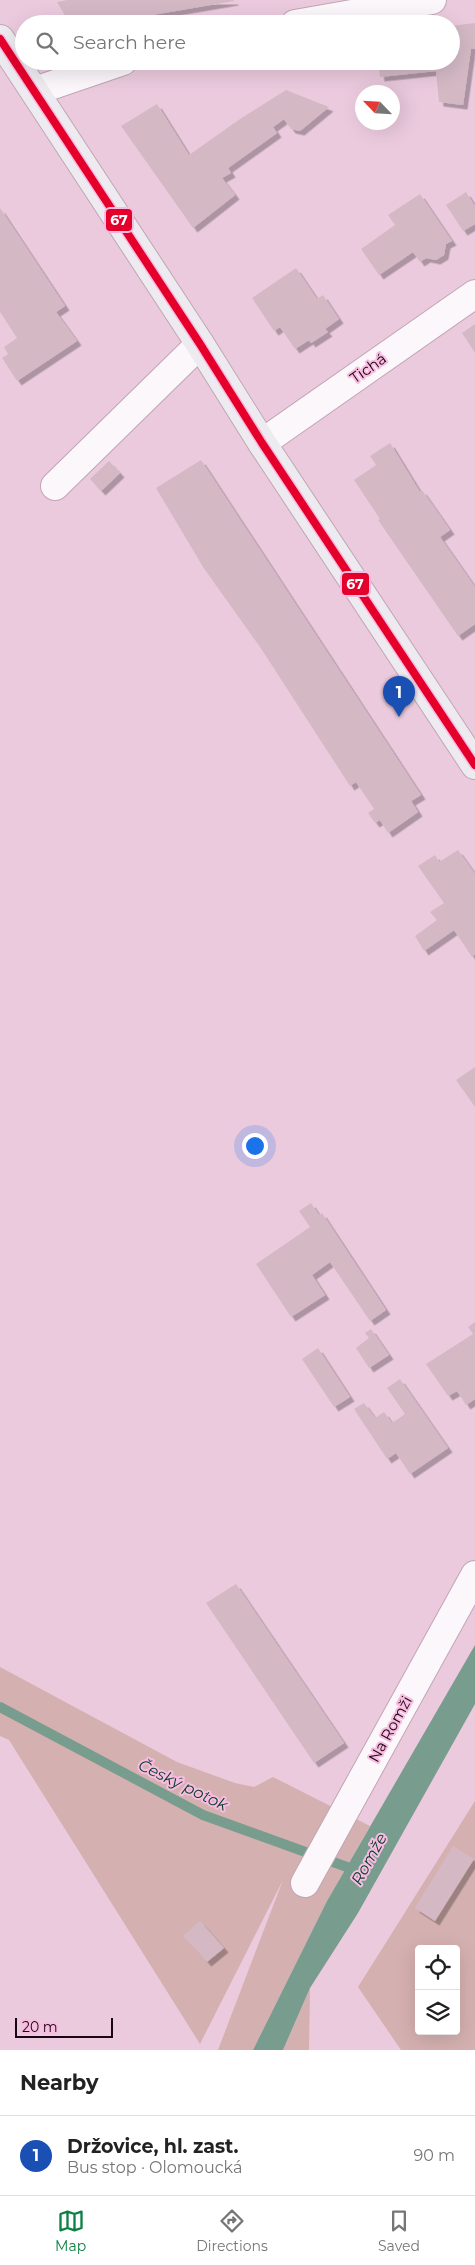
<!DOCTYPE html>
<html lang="en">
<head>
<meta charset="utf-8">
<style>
	body { margin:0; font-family:Montserrat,sans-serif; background:#f6f6f6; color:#222 }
	.controls { position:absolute; right:15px; bottom:15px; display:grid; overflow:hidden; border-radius:5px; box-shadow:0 5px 20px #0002 }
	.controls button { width:45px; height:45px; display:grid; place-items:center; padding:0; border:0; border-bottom:1px solid #e0e0e0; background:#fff; color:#222; font:25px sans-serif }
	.compass { position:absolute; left:355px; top:85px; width:45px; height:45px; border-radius:50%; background:#fff; box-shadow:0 5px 20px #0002; rotate:295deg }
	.scale { position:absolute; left:15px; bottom:12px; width:98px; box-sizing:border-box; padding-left:5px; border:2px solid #1a0613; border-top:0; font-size:14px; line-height:18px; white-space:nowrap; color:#1a0613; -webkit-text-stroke:4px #f9bce1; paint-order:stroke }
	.you { position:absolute; left:254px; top:1145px; width:18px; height:18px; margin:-12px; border:4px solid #fff; border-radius:50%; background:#1a73e8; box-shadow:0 0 0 8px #1a73e833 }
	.badge { display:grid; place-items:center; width:32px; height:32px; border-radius:50%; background:#0b8043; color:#fff; font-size:16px; font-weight:700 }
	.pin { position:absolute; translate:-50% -41px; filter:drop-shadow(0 1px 2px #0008) }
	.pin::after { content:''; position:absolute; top:26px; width:18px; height:15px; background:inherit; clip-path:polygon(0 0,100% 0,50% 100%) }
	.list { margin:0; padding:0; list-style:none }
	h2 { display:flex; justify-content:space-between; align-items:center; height:65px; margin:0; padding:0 20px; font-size:21px }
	h2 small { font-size:16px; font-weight:400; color:#767676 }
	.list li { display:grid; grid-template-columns:32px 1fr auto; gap:15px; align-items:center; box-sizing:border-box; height:80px; padding:0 20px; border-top:1px solid #e0e0e0 }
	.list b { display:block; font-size:19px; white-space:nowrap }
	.list p { margin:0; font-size:16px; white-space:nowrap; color:#767676 }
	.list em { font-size:16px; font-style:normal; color:#767676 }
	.icon { flex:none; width:28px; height:28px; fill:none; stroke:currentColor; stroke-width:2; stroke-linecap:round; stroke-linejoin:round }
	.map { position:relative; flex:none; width:475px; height:2050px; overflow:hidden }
	.search { position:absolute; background:#fff; box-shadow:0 5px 20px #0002; left:15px; right:15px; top:15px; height:55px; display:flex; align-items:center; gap:12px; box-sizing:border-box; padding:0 18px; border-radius:28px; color:#767676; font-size:19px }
	.sheet { height:145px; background:#fff }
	nav { display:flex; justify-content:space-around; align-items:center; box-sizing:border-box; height:70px; border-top:1px solid #e0e0e0; background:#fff; font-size:14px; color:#767676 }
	nav a { display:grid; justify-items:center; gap:2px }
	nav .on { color:#0b8043 }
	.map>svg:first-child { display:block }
	.green { fill:#d5b0b0; fill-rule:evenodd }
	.water { fill:#789d8e }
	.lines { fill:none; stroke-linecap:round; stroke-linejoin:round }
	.stream { stroke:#789d8e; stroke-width:10 }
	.building { fill:#d4b9c5; filter:url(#shadow) }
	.street-casing { stroke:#c0a6b5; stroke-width:30 }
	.secondary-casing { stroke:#c0a6b5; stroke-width:30 }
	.street { stroke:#fcf7fa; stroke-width:28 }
	.secondary { stroke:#edebef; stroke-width:28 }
	.bus-1-casing { stroke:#f9bce1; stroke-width:11 }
	.bus-1 { stroke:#e4002b; stroke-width:8 }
	.labels { text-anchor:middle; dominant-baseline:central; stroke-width:4; stroke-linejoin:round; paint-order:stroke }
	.street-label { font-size:15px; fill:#1a0613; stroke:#f9bce1 }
	.water-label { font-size:16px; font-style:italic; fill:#023d28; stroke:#f9bce1 }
	.line-badge { stroke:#f9bce1; stroke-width:2 }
	.badge-label { font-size:14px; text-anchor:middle; font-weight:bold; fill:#fff }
</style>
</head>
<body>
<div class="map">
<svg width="475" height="2050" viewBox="0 0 475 2050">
	<defs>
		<filter id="shadow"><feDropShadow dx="4.5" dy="4.5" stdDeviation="0" flood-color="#0004"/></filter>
	</defs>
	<rect width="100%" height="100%" fill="#ebcade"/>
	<g class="green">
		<path d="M0,1667L177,1762L235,1783L254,1787L273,1777L370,1826L327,1901L253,2050H218L283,1880L200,2044L9,1740L0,1736Z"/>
		<path d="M475,1801V2050H401L358,1987ZM419,1949H456V2031H419Z"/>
		<path d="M310,1988L309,2050H283Z"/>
	</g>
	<path class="water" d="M475,1645V1704L358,1913L310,1988L283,2050H253L327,1901Z"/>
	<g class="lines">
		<path class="stream" d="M0,1707L203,1815L358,1871"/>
	</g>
	<g class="building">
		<path d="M67,0H234V1L158,14L114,24H70L57,2Z"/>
		<path d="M475,23V49H471L463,105L439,102L436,71L380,77L378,61H451V26Z"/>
		<path d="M286,90L329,107L300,131L291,129L284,119L273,127L277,133L228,168L231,173L222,178L235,195L193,228L121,126L157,104L189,155L240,119Z"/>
		<path d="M466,192L475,206V224L463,231L446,205Z"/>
		<path d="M420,194L452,241L446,244L444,255L436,260L426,258L420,262L413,252L379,275L361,249L395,225L388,215Z"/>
		<path d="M0,208L65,306L56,312L77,341L17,381L2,358L8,354L4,347L17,338L0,312Z"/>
		<path d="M296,268L317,299L323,295L339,319L325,329L328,332L311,343L309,340L295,349L280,327L274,331L252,298Z"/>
		<path d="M475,324V353L462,333Z"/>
		<path d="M390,443L420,492L422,490L450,530L440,537L475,587V624L458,636L378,520L380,519L354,480L376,465L370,456Z"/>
		<path d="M201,460L421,795L411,801L418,812L388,833L380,820L375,823L368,813L374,809L356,782L350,786L260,647L203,567L156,488Z"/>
		<path d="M109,461L120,473L101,491L90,479Z"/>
		<path d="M458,850L475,874V954L472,957L454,930L424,951L415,936L437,920L430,912L444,903L418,866L435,855L439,862Z"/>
		<path d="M475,1067V1107L456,1080Z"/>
		<path d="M311,1203L319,1215L322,1213L386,1310L370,1321L330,1262L312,1275L325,1295L291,1317L256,1264L310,1227L299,1211Z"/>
		<path d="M475,1322V1399L466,1405L457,1391L448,1396L426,1364L473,1334L468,1327Z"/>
		<path d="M371,1329L389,1355L369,1368L356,1348L369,1338L365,1333Z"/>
		<path d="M318,1348L350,1397L334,1407L302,1359Z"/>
		<path d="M400,1379L448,1448L410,1474L396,1453L387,1459L354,1409L364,1403L375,1418L384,1412L392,1423L405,1414L387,1388Z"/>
		<path d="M236,1584L344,1743L314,1763L206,1603Z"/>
		<path d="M453,1846L474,1859L435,1921L415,1908Z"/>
		<path d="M200,1921L224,1948L207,1962L183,1936Z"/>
	</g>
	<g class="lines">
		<g class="street-casing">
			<g id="street">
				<path d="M295,24L432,0"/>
				<path d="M35,91L123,61"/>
				<path d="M262,443L475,294"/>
				<path d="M55,486L200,344"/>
				<path d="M305,1883L475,1575"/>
			</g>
		</g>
		<g class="secondary-casing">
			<path id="secondary" d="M0,39L200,344L262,443L475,765"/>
		</g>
		<use href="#street" class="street"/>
		<use href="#secondary" class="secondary"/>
		<g class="bus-1-casing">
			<path id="bus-1" d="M0,39L200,344L262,443L475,765"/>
		</g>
		<use href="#bus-1" class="bus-1"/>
	</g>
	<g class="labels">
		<g class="street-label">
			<text transform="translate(368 368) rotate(-35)">Tichá</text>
			<text transform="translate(390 1729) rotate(-61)">Na Romži</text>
		</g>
		<g class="water-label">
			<text transform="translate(183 1785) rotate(26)">Český potok</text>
			<text transform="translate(369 1859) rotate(-61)">Romže</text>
		</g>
	</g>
	<g class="line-badge">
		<rect x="105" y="208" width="28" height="24" rx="5" fill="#e4002b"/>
		<rect x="341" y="572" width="29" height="24" rx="5" fill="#e4002b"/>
	</g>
	<g class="badge-label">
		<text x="119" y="225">67</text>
		<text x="355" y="589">67</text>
	</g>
</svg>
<div class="controls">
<button><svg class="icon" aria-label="locate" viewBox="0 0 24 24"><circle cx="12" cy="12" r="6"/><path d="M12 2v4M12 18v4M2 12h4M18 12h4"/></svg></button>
<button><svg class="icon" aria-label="layers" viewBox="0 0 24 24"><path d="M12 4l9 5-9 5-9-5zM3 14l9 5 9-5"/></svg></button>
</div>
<svg class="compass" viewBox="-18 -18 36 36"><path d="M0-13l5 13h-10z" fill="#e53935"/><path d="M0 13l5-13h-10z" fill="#767676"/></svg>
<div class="scale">20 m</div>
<div class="you"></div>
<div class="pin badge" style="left:399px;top:717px;background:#1a4fb4">1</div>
<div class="search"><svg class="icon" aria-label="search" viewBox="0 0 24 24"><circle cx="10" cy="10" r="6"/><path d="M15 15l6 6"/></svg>Search here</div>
</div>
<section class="sheet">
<h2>Nearby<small></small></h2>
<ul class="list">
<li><span class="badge" style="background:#1a4fb4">1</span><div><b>Držovice, hl. zast.</b><p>Bus stop · Olomoucká</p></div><em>90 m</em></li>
</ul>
</section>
<nav>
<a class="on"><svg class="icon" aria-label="map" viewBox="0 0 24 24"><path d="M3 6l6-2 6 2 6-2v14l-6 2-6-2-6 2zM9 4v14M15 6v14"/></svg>Map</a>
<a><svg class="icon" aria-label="directions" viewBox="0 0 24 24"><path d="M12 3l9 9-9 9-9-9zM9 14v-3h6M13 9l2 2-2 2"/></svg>Directions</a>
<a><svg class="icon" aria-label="saved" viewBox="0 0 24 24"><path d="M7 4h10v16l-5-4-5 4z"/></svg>Saved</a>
</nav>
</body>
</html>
